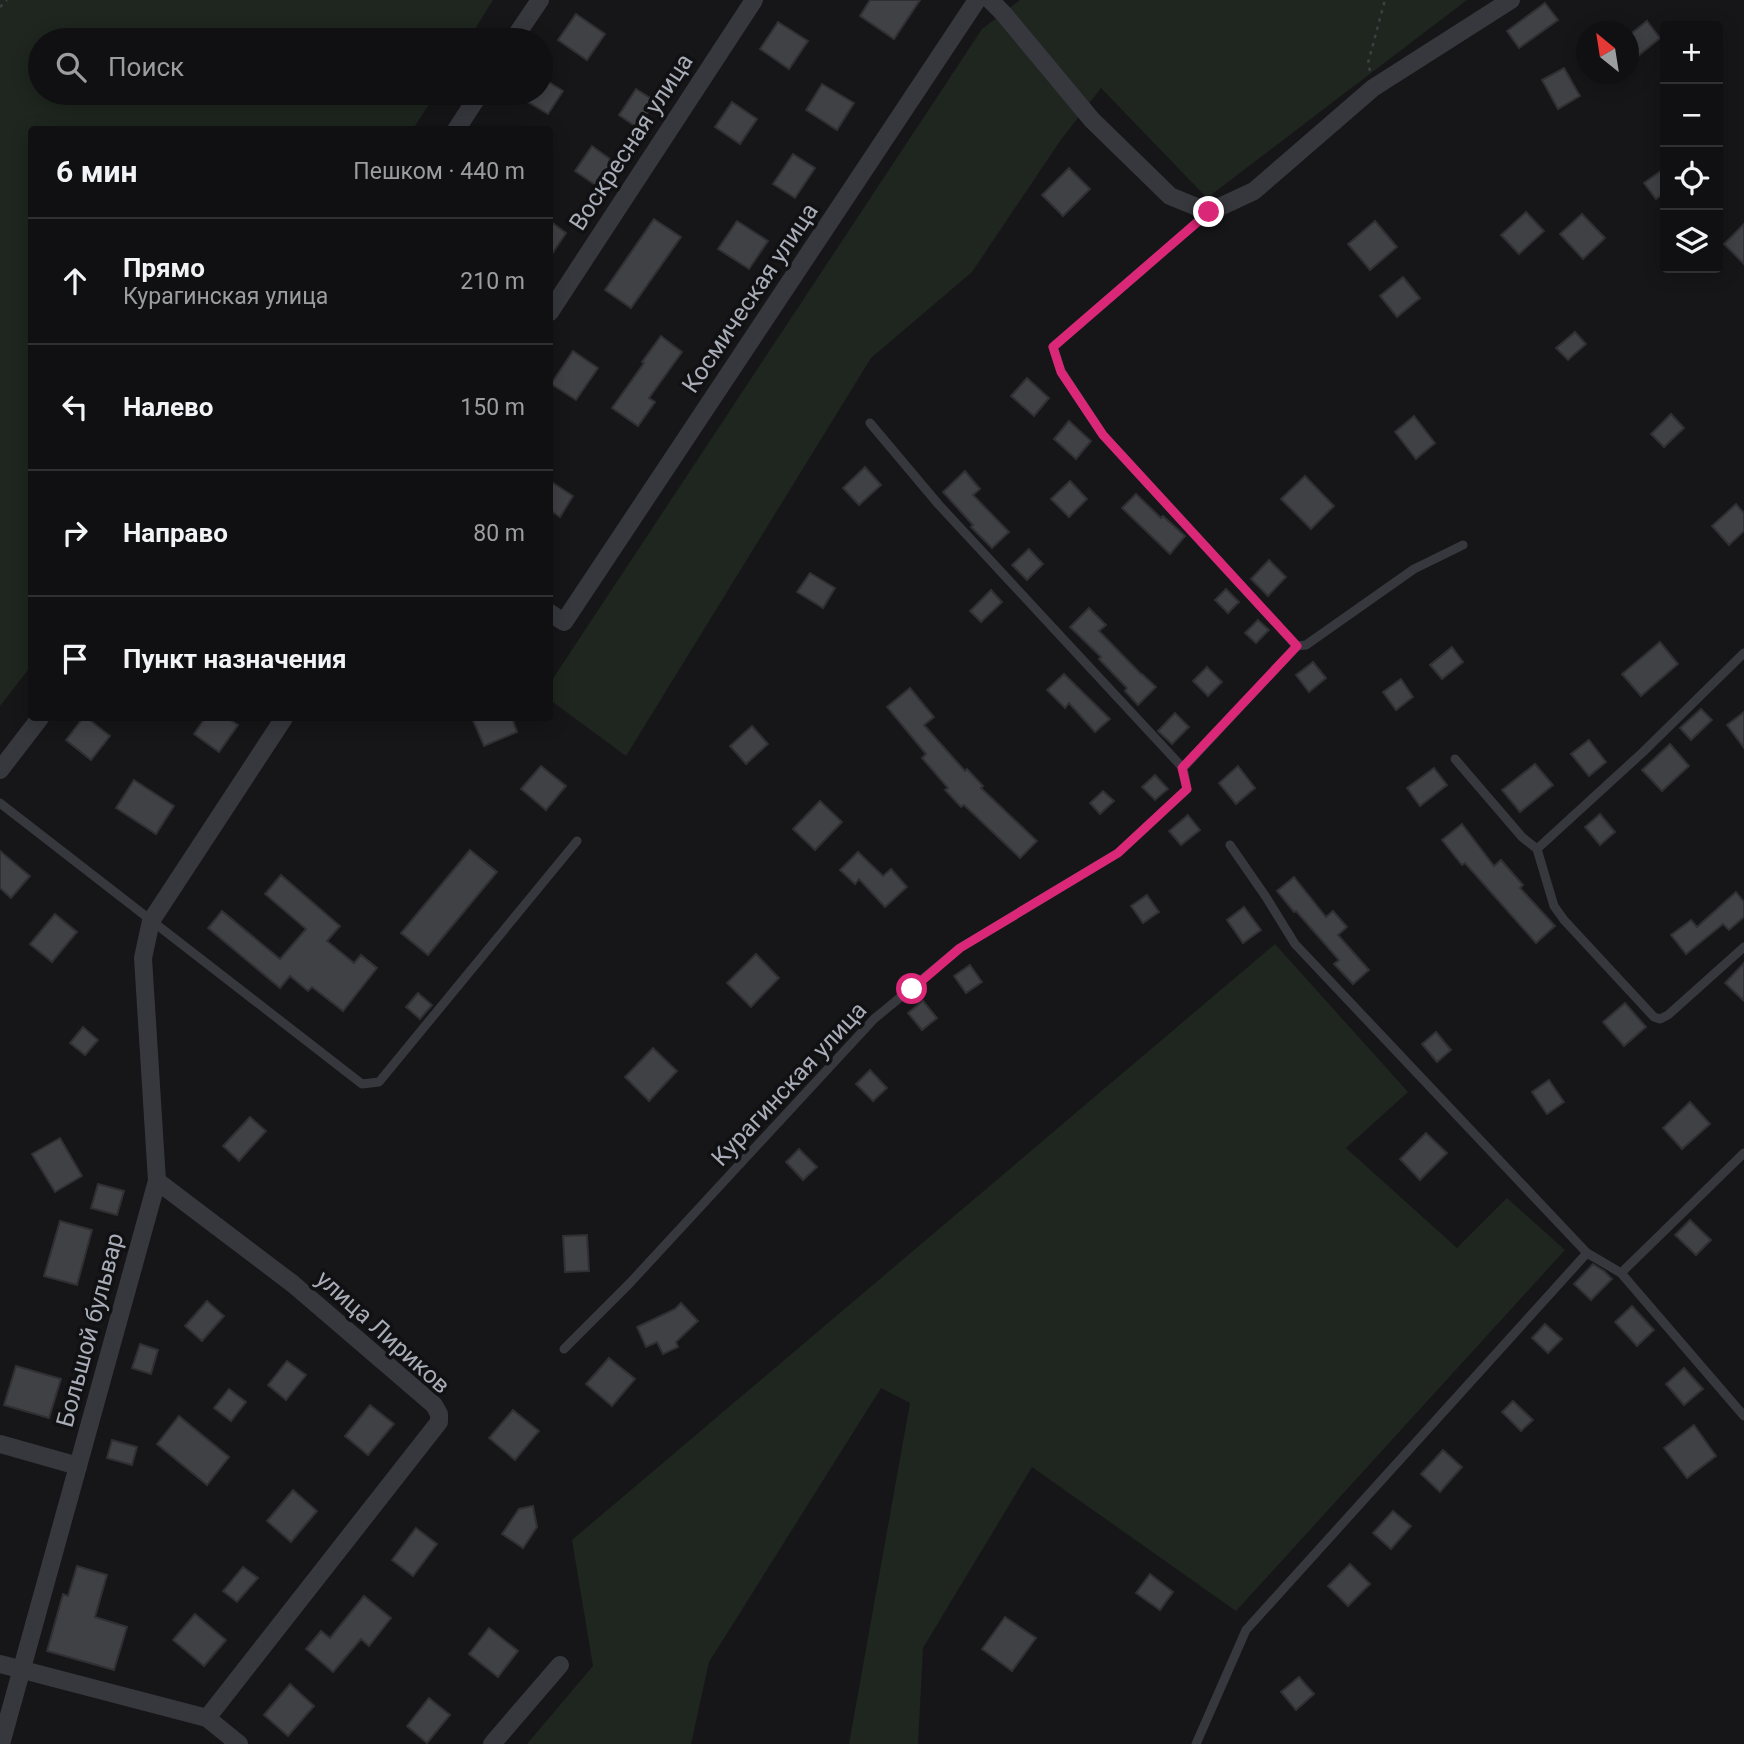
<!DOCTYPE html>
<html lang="ru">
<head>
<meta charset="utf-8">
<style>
	body { margin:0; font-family:Roboto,sans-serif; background:#1e1e20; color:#f1f3f6 }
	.controls { position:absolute; right:21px; top:21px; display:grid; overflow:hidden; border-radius:7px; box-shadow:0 4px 18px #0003 }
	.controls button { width:63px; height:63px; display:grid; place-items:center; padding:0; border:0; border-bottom:2px solid #303032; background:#101012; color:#f1f3f6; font:35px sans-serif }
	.compass { position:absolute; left:1576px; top:21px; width:63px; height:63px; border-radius:50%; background:#101012; box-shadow:0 4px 18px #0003; rotate:330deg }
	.stop { position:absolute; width:21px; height:21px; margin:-16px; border:5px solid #db2777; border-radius:50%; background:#fff }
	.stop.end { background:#db2777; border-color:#fff; box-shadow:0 2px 7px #0008 }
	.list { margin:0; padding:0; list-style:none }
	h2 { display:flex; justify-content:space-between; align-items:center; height:91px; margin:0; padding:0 28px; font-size:30px }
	h2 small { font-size:23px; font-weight:400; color:#9c9d9f }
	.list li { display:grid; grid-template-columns:46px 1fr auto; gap:21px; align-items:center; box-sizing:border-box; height:126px; padding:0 28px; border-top:2px solid #303032 }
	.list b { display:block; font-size:26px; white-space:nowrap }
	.list p { margin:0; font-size:23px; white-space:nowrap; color:#9c9d9f }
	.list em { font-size:23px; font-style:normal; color:#9c9d9f }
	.icon { flex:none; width:38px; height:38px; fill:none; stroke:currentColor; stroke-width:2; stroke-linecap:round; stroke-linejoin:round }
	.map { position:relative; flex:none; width:1744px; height:1744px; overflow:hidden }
	.search { position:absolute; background:#101012; box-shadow:0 4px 18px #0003; left:28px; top:28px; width:525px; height:77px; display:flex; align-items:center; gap:18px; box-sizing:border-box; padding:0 24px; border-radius:38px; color:#9c9d9f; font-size:26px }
	.panel { position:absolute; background:#101012; box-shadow:0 4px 18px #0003; left:28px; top:126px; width:525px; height:595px; border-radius:7px }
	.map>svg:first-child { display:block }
	.green { fill:#1e261f }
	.building { fill:#404145; stroke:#303034; stroke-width:2 }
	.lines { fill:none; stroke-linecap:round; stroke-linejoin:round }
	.path { stroke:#3d3f44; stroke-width:2.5; stroke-dasharray:3.5 5; stroke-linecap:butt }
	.lane { stroke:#37383d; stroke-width:9 }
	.street { stroke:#37383d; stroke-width:18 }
	.route { stroke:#db2777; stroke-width:9 }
	.labels { text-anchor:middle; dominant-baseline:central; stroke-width:7; stroke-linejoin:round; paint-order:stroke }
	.street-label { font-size:24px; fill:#a8adb8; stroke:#111113 }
</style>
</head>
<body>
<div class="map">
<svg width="1744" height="1744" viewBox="0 0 1744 1744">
	<rect width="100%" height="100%" fill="#161618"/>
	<g class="green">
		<path d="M0,0H493L468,40H40V93H436L413,129L32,130L31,666L0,706Z"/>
		<path d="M1020,0H1467L1207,198L1101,88L1060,141L972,272L871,358L626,756L550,700V683L982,29Z"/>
		<path d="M1275,944L1408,1092L1346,1148L1457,1248L1507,1198L1565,1250L1236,1611L1032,1467L923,1648L918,1744H849L910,1403L881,1388L709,1662L691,1744H527L593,1666L572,1540Z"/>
	</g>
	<g class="building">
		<path d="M870,0H920L894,39L860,16Z"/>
		<path d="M1545,3L1558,20L1519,48L1507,31Z"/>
		<path d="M576,14L605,34L587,60L558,40Z"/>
		<path d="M1647,21L1660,38L1638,56L1628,44V36Z"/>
		<path d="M778,22L808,41L789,69L760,49Z"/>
		<path d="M1564,68L1580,96L1558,109L1542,80Z"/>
		<path d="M541,77L563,91L548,114L513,93H541Z"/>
		<path d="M822,84L854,103L837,130L806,110Z"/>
		<path d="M636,89L655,101L638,128L619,115Z"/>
		<path d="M732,102L757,119L740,144L715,127Z"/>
		<path d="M592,146L614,162L597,186L575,171Z"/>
		<path d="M793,154L815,168L795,198L773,184Z"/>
		<path d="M1069,168L1090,189L1063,216L1042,195Z"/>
		<path d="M1665,168V192L1656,199L1644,183Z"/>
		<path d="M1526,212L1544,231L1519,254L1501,235Z"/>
		<path d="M1582,214L1605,238L1583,259L1560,234Z"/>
		<path d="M654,219L681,237L631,308L605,290Z"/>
		<path d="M550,221L566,233L550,257Z"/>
		<path d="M737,221L768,241L749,269L718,249Z"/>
		<path d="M1375,221L1397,247L1370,270L1348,244Z"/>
		<path d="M1744,224V264L1724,244Z"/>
		<path d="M1403,277L1420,298L1397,317L1380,296Z"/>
		<path d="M1575,332L1586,344L1568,360L1556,348Z"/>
		<path d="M661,336L682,352L649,398L655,402L638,426L612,408L644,363L642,362Z"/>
		<path d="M573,351L598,368L576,400L551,384Z"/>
		<path d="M1027,378L1049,398L1034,416L1011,396Z"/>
		<path d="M1671,414L1684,428L1664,447L1651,434Z"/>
		<path d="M1414,416L1435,443L1416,459L1395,432Z"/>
		<path d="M1069,421L1091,441L1076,459L1054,439Z"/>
		<path d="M865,467L881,485L859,505L843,488Z"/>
		<path d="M965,471L980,489L973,495L1009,532L992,548L971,527L973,525L943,492Z"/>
		<path d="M1305,476L1334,506L1311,529L1281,499Z"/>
		<path d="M550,481L573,496L560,517L550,510Z"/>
		<path d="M1070,481L1087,499L1069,517L1051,499Z"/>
		<path d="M1136,494L1161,518L1163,516L1185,536L1170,554L1122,508Z"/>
		<path d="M1736,504L1744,513V531L1729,545L1712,526Z"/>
		<path d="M1029,549L1043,564L1027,580L1012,565Z"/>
		<path d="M1269,560L1286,577L1268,596L1251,579Z"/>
		<path d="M810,573L835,588L823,608L797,592Z"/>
		<path d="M1226,589L1239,602L1228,613L1215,600Z"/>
		<path d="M991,590L1002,602L981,622L970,611Z"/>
		<path d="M1089,608L1106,625L1099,631L1141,674H1142L1156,687L1138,705L1125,691L1127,688L1099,659L1101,657L1070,627Z"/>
		<path d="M1258,620L1269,630L1256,643L1245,633Z"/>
		<path d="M1660,642L1678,664L1641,696L1622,674Z"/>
		<path d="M1452,647L1463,662L1442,679L1430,665Z"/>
		<path d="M1313,662L1326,678L1309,692L1296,675Z"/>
		<path d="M1207,667L1222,682L1208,696L1193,681Z"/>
		<path d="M1064,674L1110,719L1095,732L1069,703L1065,708L1047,690Z"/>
		<path d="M1401,679L1413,697L1396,710L1383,692Z"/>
		<path d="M910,688L934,717L924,725L965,771L967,769L983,786L981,788L1037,841L1020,858L964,805L961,807L945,790L948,788L922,758L926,754L887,707Z"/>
		<path d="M1701,709L1712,720L1691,740L1680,728Z"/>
		<path d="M1744,712V748L1727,725Z"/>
		<path d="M1175,713L1189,727L1172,744L1158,731Z"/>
		<path d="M83,718H87L110,736L91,760L66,740Z"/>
		<path d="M205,718H227L238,725L219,752L194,734Z"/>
		<path d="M472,718H512L517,732L484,746Z"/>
		<path d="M752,726L768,744L746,764L730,746Z"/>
		<path d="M1589,740L1606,762L1589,776L1571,754Z"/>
		<path d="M1670,744L1689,766L1662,791L1642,770Z"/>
		<path d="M1535,764L1553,785L1520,812L1502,790Z"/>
		<path d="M541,766L566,786L546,810L521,789Z"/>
		<path d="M1238,766L1255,788L1236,804L1219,783Z"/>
		<path d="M1434,768L1447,785L1420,806L1407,788Z"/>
		<path d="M1155,775L1168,789L1155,800L1142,787Z"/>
		<path d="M134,780L174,806L156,834L116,808Z"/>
		<path d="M1103,791L1114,801L1100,814L1090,803Z"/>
		<path d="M820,801L842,822L815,850L793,829Z"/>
		<path d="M1600,814L1615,832L1600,845L1585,827Z"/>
		<path d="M1188,815L1200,830L1181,845L1169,831Z"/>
		<path d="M1462,824L1494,866L1501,860L1523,885L1520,888L1555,926L1536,943L1465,863L1462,865L1442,840Z"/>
		<path d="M470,850L497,872L428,955L401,933Z"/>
		<path d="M0,851L30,876L11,898L0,888Z"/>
		<path d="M858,852L883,876L891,869L907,887L885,907L859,879L855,884L840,870Z"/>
		<path d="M281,875L340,926L327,941L354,963L361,955L377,968L343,1011L312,987L308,991L290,976L280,988L208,928L222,911L280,959L306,929L265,894Z"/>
		<path d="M1294,877L1326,917L1333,911L1347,927L1338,935L1369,970L1353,984L1334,964L1339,960L1296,911L1294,912L1277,891Z"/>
		<path d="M1736,892L1744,902V917L1729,930L1723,924L1686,954L1671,935L1691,920L1697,927Z"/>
		<path d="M1147,895L1159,912L1143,923L1131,906Z"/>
		<path d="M1244,907L1261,930L1243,943L1227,920Z"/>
		<path d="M55,914L77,932L52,962L30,944Z"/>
		<path d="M756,954L779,978L751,1007L727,983Z"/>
		<path d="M1744,963V1001L1725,983Z"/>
		<path d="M970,965L982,982L966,993L954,976Z"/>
		<path d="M418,993L432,1005L420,1019L406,1007Z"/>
		<path d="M923,1001L937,1018L922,1030L908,1013Z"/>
		<path d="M1625,1003L1646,1027L1624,1046L1603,1022Z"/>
		<path d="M83,1027L98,1040L85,1055L70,1043Z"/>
		<path d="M1436,1032L1451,1050L1437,1062L1422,1044Z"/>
		<path d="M653,1048L677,1071L649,1101L625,1077Z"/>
		<path d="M870,1070L887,1088L873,1101L856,1084Z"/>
		<path d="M1549,1080L1564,1102L1547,1114L1532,1092Z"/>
		<path d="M1690,1102L1710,1124L1682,1149L1663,1128Z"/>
		<path d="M250,1117L266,1131L239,1161L223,1146Z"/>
		<path d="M1426,1133L1447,1153L1420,1180L1400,1159Z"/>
		<path d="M60,1138L82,1176L55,1192L32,1154Z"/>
		<path d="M799,1149L817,1167L803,1180L786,1162Z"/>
		<path d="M98,1184L124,1191L117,1215L91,1208Z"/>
		<path d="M1690,1220L1711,1240L1696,1255L1675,1235Z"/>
		<path d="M60,1221L92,1230L77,1285L44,1276Z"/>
		<path d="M587,1235L589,1271L565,1272L563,1236Z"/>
		<path d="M1593,1264L1604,1271L1612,1279L1591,1300L1574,1284Z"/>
		<path d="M207,1301L224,1316L202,1341L185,1326Z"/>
		<path d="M681,1303L698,1321L676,1342L678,1347L663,1354L657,1342L646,1347L637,1327L675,1309Z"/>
		<path d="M1632,1306L1654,1330L1637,1346L1615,1322Z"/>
		<path d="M1545,1324L1562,1339L1548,1353L1532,1338Z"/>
		<path d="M140,1344L158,1350L151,1374L132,1368Z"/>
		<path d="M609,1358L635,1379L612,1406L586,1384Z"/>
		<path d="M287,1361L306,1375L286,1400L268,1385Z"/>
		<path d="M16,1366L61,1379L49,1418L4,1405Z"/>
		<path d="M1684,1368L1703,1389L1684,1405L1666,1384Z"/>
		<path d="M229,1389L246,1402L231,1421L214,1408Z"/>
		<path d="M1513,1401L1533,1420L1521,1431L1502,1412Z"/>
		<path d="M370,1405L394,1424L368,1455L345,1436Z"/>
		<path d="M513,1410L539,1431L515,1460L489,1438Z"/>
		<path d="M179,1416L229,1457L207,1485L157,1444Z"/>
		<path d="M1694,1425L1716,1456L1687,1478L1664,1448Z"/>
		<path d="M112,1440L137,1447L132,1465L107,1458Z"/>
		<path d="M1443,1450L1462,1467L1440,1492L1421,1474Z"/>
		<path d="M293,1490L317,1511L291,1542L267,1521Z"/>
		<path d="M533,1506L537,1527L523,1548L502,1534L519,1509Z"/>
		<path d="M1393,1511L1411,1526L1391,1549L1373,1533Z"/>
		<path d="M416,1528L437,1544L413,1576L392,1560Z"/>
		<path d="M1350,1564L1370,1584L1348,1606L1328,1586Z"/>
		<path d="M77,1566L107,1575L95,1617L127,1627L114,1670L47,1651L63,1594L68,1596Z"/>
		<path d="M243,1567L258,1578L237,1602L223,1591Z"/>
		<path d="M1150,1574L1173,1592L1160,1610L1136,1593Z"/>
		<path d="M364,1596L391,1618L369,1646L361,1639L333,1672L306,1649L321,1631L330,1638Z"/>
		<path d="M195,1614L226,1640L204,1666L173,1640Z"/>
		<path d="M1005,1617L1036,1638L1012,1671L982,1649Z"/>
		<path d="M489,1628L518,1651L498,1677L469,1654Z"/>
		<path d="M1299,1677L1314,1694L1296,1710L1281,1692Z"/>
		<path d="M290,1684L314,1706L288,1736L264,1715Z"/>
		<path d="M429,1698L450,1715L427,1743L407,1726Z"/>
	</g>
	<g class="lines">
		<g class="path">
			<path d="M0,7L7,0"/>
			<path d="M1370,71L1368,63L1385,0"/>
		</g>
		<g class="lane">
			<path d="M1209,212L1053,347L1061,371L1103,435L1297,646L1306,645L1414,569L1463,545"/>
			<path d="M870,423L939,505L1183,768"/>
			<path d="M1455,759L1522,837L1537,849L1554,906L1564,920L1654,1017L1660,1019L1668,1015L1744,947"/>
			<path d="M0,803L362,1084L379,1082L577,841"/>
			<path d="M1230,845L1266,897L1295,944L1587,1253"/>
			<path d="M1537,849L1643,752L1744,653"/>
			<path d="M1744,1153L1621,1273L1744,1416"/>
			<path d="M564,1349L629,1284L874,1019L960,948L1118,853L1187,789L1183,768L1297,646"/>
			<path d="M1196,1744L1246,1630L1587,1253L1621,1273"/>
		</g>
		<g class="street">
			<path d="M990,0L1003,13L1092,120L1170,196L1209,212L1254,191L1373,88L1511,0"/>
			<path d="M513,40L540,0"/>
			<path d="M456,130L480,93"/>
			<path d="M550,312L754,0"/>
			<path d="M550,613L564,622L977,0"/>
			<path d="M0,770L40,718"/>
			<path d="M157,1181L293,1284L434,1405L439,1414V1422L207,1718"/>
			<path d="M0,1444L78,1466"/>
			<path d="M0,1664L207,1718L239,1744"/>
			<path d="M1,1744L157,1181L143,958L151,921L284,718"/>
			<path d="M492,1744L560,1665"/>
		</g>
	</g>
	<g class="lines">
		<path class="route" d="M912,989L960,948L1118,853L1187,789L1182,768L1297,646L1103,435L1061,372L1053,347L1209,212"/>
	</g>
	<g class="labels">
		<g class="street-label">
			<text transform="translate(631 142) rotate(-57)">Воскресная улица</text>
			<text transform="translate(750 298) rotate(-56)">Космическая улица</text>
			<text transform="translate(789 1084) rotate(-47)">Курагинская улица</text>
			<text transform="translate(90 1330) rotate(-75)">Большой бульвар</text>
			<text transform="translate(383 1332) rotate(42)">улица Лириков</text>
		</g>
	</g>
</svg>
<div class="controls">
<button>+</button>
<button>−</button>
<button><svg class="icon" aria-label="locate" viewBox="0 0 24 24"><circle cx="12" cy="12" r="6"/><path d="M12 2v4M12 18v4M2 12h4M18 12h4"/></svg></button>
<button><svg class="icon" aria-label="layers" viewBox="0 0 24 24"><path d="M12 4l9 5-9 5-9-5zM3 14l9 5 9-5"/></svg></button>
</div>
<svg class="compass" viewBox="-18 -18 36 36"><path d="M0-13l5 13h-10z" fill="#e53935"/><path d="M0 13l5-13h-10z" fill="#9c9d9f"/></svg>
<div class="stop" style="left:912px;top:989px"></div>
<div class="stop end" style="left:1209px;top:212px"></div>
<div class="search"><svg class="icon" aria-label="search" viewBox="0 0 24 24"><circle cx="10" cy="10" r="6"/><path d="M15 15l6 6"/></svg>Поиск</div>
<section class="panel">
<h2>6 мин<small>Пешком · 440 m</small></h2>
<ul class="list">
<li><svg class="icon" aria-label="ahead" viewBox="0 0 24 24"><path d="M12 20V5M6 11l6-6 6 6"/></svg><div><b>Прямо</b><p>Курагинская улица</p></div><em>210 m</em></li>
<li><svg class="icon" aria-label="left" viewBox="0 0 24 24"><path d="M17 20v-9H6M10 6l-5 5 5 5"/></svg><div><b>Налево</b></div><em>150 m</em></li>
<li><svg class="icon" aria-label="right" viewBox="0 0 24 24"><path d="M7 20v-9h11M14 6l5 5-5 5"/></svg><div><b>Направо</b></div><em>80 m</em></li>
<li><svg class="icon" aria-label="arrive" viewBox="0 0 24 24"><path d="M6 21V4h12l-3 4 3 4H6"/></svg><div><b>Пункт назначения</b></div></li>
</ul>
</section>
</div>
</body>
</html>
